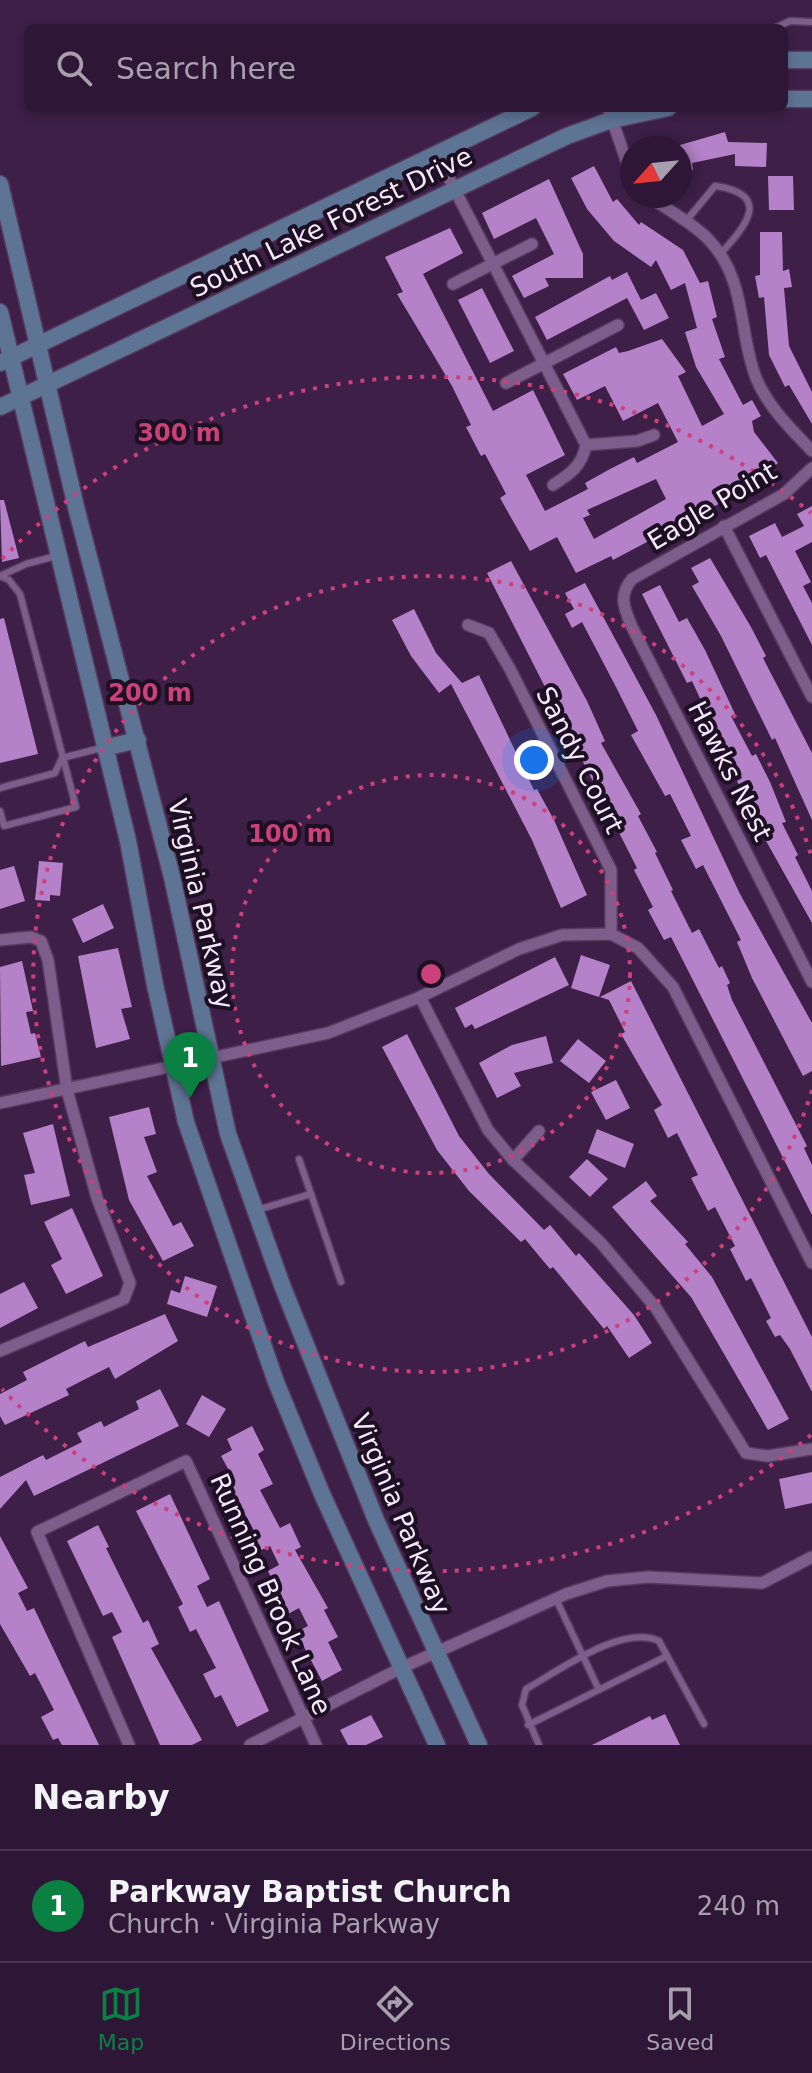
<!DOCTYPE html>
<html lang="en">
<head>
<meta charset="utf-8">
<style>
	body { margin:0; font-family:"DejaVu Sans",sans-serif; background:#36203e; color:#f1f3f6 }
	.compass { position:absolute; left:620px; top:136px; width:72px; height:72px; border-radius:50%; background:#2e1736; box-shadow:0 4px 12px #0003; rotate:243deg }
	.you { position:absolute; left:534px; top:760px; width:28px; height:28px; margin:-20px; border:6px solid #fff; border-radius:50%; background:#1a73e8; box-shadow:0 0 0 12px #1a73e833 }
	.badge { display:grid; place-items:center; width:52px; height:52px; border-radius:50%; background:#0b8043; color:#fff; font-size:26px; font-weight:700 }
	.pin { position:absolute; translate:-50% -66px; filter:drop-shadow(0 2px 4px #0008) }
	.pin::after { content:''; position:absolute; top:42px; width:28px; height:24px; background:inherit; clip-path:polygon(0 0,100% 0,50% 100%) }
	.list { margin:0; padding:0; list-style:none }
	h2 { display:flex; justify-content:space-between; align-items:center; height:104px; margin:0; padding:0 32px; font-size:34px }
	h2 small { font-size:26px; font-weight:400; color:#a79fad }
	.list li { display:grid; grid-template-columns:52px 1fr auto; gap:24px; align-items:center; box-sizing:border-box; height:112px; padding:0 32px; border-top:2px solid #493651 }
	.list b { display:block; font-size:30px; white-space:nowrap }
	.list p { margin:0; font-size:26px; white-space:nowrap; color:#a79fad }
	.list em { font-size:26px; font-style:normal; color:#a79fad }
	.icon { flex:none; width:44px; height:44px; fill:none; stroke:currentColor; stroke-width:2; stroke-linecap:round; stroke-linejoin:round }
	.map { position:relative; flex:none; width:812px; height:1745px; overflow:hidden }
	.search { position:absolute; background:#2e1736; box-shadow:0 4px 12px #0003; left:24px; right:24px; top:24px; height:88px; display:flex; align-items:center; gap:20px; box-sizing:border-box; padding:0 28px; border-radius:12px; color:#a79fad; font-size:30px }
	.sheet { height:216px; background:#2e1736 }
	nav { display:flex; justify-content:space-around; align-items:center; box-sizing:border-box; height:112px; border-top:2px solid #493651; background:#2e1736; font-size:22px; color:#a79fad }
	nav a { display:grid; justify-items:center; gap:4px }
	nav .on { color:#0b8043 }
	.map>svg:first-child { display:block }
	.building { fill:#b582c9; fill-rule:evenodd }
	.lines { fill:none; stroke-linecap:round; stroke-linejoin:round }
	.lane-casing { stroke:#563b5f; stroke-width:9 }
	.street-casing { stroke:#563b5f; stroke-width:14 }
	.secondary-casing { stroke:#563b5f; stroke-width:19 }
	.lane { stroke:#7d5d8a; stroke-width:6 }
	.street { stroke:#7d5d8a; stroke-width:11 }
	.secondary { stroke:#5e7494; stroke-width:16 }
	.ring { fill:none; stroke:#cc417b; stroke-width:4; stroke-dasharray:4 8 }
	.labels { text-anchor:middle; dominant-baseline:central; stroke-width:8; stroke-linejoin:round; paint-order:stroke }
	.street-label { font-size:26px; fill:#f6e7fc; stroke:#1d1022 }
	.centre { fill:#cc417b; stroke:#1d1022; stroke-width:4 }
	.ring-label { font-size:24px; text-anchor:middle; font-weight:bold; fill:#cc417b; stroke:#1d1022; stroke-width:8; stroke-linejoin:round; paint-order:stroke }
</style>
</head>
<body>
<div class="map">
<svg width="812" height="1745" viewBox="0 0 812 1745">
	<rect width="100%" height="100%" fill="#3d1f48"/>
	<g class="building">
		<path d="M725,132L728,142L767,143L766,167L735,166V154L692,163L693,170L680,172V145Z"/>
		<path d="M594,166L613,202L617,199L639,225L641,222L683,250L700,283L708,281L717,317L712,319L725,357L719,359L743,405L752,400L761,416L752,421L754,432L778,463L745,490L613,560L611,556L576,573L557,537L530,551L500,498L506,494L485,454L481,456L466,427L471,425L452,386L397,294L403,292L385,257L450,228L463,253L423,274L493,411L533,390L565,455L526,475L545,511L588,489L585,483L610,469L634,457L637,463L678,442L658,403L623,421L605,386L577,400L563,374L616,347L619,353L628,351L662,339L686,372L678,376L702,426L724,414L696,367L685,332L697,328L685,283L671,290L656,260L651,267L614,241L587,209L571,178ZM656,479L666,499L594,539L583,518L590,515L587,510Z"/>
		<path d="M768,176H793L794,210H769Z"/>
		<path d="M549,179L583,254V278H545L549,286L524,298L512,276L554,254L536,218L494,239L482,213Z"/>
		<path d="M760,232H782L783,271L789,269L792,287L784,288L789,346L812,392V424L789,385L785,387L769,355L764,297L759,298L755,276L760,275Z"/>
		<path d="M627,272L641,300L656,293L669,318L644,330L627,298L547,340L535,317L610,276L612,280Z"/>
		<path d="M482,288L514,351L490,363L458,300Z"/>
		<path d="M0,500H4L19,558L2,562Z"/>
		<path d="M812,506V542L795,551L811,582L803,586L812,603V645L766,555L760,558L749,536L775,523L782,537L804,526L797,514Z"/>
		<path d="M710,558L751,627L766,656L763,658L812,753V820L775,738L772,740L721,636L692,586L699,582L691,568Z"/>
		<path d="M511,561L587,701L605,741L601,743L641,814L638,816L657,852L655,853L673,890L671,891L692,933L699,929L719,968L722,966L730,983L727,985L732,1000L807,1146L804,1148L812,1165V1215L671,937L664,940L648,910L653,907L634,870L637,868L487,573Z"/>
		<path d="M585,583L656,715L740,894L812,1023V1071L803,1076L752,978L737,942L741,940L703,865L696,869L681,840L691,836L670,794L665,796L631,735L638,731L617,689L582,622L572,628L565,614L574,609L565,593Z"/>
		<path d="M660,585L679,622L687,618L705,650L735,714L731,716L752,756L756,754L770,782L786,822L782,823L798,855L795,857L812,891V923L756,823L737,781L742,778L733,759L729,761L692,681L687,683L642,594Z"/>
		<path d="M414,609L436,653L462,683L479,675L534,790L537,789L554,820L587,895L561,908L532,840L451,684L439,693L411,656L392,620Z"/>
		<path d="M4,618L38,754L0,763V619Z"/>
		<path d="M39,861L63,863L60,896L50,895V901L35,900Z"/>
		<path d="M14,866L25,901L0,909V870Z"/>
		<path d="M103,904L114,928L83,943L72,919Z"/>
		<path d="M118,948L132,1007L121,1009L130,1039L96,1048L78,956Z"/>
		<path d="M581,955L610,965L599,997L571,988Z"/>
		<path d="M555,957L569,985L475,1029L472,1024L465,1028L455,1008Z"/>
		<path d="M22,961L33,1011L26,1012L31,1034L35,1033L41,1057L1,1066L0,967Z"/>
		<path d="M631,981L812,1337V1392L790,1349L780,1335L775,1337L766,1321L771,1318L751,1278L746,1281L730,1249L735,1246L715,1207L708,1211L691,1178L698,1175L677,1133L668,1138L654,1110L662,1105L621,1034L625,1032L609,1000L600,997Z"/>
		<path d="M407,1034L459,1136L489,1174L544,1230L550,1225L576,1256L579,1253L634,1315L652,1343L629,1358L607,1326L604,1329L553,1267L550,1269L525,1239L521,1242L469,1191L437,1150L382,1047Z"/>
		<path d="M546,1036L553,1063L514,1073L521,1086L497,1098L479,1063L512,1045Z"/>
		<path d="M578,1039L606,1061L589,1083L560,1061Z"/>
		<path d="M616,1080L630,1108L606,1120L591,1092Z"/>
		<path d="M149,1107L156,1134L144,1137L157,1172L147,1176L173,1226L181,1222L194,1246L163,1261L129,1200L109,1117Z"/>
		<path d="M53,1124L70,1196L31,1205L24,1175L35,1173L23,1133Z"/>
		<path d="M597,1129L634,1144L625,1168L588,1153Z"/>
		<path d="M587,1159L608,1179L590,1197L569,1177Z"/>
		<path d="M646,1181L657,1196L650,1201L688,1242L685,1244L712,1277L789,1419L768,1430L691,1297L612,1207Z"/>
		<path d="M72,1208L103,1276L66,1294L51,1265L62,1259L44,1222Z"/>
		<path d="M185,1276L217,1286L207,1317L167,1304L171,1290L180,1293Z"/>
		<path d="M24,1282L38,1308L0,1328V1294Z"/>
		<path d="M165,1314L178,1341L115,1379L109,1367L66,1389L69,1395L5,1425L0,1416V1394L27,1380L23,1372L85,1341L88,1347Z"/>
		<path d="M160,1389L179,1426L34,1496L26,1480L0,1509V1477L43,1455L46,1460L82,1442L77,1433L101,1421L104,1427L139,1409L136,1401Z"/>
		<path d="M202,1395L226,1409L209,1437L186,1424Z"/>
		<path d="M252,1426L264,1450L258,1454L273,1484L260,1490L280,1528L290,1523L301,1547L295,1550L328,1608L324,1610L338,1637L328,1642L342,1670L322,1681L296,1632L308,1626L299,1608L288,1614L268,1571L279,1565L270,1546L259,1551L254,1540L258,1538L226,1479L232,1476L221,1456L232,1450L227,1439Z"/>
		<path d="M812,1472V1503L785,1509L779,1479Z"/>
		<path d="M170,1494L210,1579L197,1586L207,1607L219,1601L269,1711L237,1727L221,1695L215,1698L203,1674L216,1668L196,1629L190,1632L178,1607L183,1604L136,1511Z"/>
		<path d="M98,1525L109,1547L106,1548L143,1623L148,1620L159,1644L151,1648L202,1740L192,1745H160L112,1637L122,1632L112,1612L103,1616L67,1541Z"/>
		<path d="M0,1536L28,1588L18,1593L27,1611L34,1608L99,1745H62L58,1738L53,1740L41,1717L54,1710L35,1673L30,1676L0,1624Z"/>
		<path d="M665,1714L680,1745H592L650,1716L652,1720Z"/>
		<path d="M371,1715L383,1737L366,1745H348L340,1730Z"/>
	</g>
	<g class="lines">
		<g class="lane-casing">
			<g id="lane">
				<path d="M775,28L790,21L812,22"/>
				<path d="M686,221L715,186C772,194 747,226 720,254"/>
				<path d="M0,576L26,564L56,556"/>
				<path d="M62,758L101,748"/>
				<path d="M0,788L55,773L62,758"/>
				<path d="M0,811L4,826L76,807L20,594L9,580L0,576"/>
				<path d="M299,1159L311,1194"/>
				<path d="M257,1210L311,1194L341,1282"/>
				<path d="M556,1599L599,1690"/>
				<path d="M528,1725L667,1656"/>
				<path d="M539,1745L522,1705L526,1689C560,1670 622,1624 659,1641L704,1724"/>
			</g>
		</g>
		<g class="street-casing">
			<g id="street">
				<path d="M608,108L632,177"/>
				<path d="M436,153L586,445L637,441L654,435"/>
				<path d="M649,196C668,211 692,222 709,240C747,280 738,331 756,378C768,407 791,429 812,451"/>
				<path d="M453,284L532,244"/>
				<path d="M506,383L618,325"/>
				<path d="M812,468L784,494L632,579C618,596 624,608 632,627L812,982"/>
				<path d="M553,485C570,474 582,466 586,445"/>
				<path d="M724,526L812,697"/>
				<path d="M468,625L489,633L510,669L611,870V934"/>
				<path d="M0,940L31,937L41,941L48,960L67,1090L97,1198L130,1283L124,1299L0,1351"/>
				<path d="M420,997L488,1130L513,1160L601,1243L656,1308L746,1453L768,1456L812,1449"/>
				<path d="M0,1103L328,1033L420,997L519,949L562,935L611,934L638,948L673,987L812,1263"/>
				<path d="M513,1160L539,1131"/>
				<path d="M129,1745L37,1532L186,1461L316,1745"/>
				<path d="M250,1745L401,1668L566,1594L607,1581L648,1577L762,1583L812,1557"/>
			</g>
		</g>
		<g class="secondary-casing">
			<g id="secondary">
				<path d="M784,60H812"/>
				<path d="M784,99H812"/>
				<path d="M0,184L77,511L172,877L228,1134L282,1285L376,1520L479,1745"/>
				<path d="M0,312L128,841L155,985L186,1122L276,1382L322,1494L437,1745"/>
				<path d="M0,363L532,108"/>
				<path d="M0,407L567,136L611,120L668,108"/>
				<path d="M104,748L138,740"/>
			</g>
		</g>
		<use href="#lane" class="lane"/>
		<use href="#street" class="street"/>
		<use href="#secondary" class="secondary"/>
	</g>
	<g class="ring">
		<circle cx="431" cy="974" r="199"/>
		<path d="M812 1090A398 398 0 1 1 812 858"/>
		<path d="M811 1435A597 597 0 0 1 2 1389M2 559A597 597 0 0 1 811 513"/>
	</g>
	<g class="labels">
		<g class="street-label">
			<text transform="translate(331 222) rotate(-26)">South Lake Forest Drive</text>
			<text transform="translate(712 506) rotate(-31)">Eagle Point</text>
			<text transform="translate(580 760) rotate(63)">Sandy Court</text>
			<text transform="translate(730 771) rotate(63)">Hawks Nest</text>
			<text transform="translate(201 904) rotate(77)">Virginia Parkway</text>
			<text transform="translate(401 1514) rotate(67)">Virginia Parkway</text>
			<text transform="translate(271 1594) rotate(66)">Running Brook Lane</text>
		</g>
	</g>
	<circle cx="431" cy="974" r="12" class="centre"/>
	<g class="ring-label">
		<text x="179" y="441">300 m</text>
		<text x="150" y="701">200 m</text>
		<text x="290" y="842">100 m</text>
	</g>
</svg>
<svg class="compass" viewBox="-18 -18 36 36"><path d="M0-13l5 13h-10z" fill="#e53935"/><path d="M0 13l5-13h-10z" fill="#a79fad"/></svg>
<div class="you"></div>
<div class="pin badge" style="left:190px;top:1098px">1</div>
<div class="search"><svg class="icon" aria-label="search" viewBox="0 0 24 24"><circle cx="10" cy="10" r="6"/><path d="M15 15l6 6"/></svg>Search here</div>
</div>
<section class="sheet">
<h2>Nearby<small></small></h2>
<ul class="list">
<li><span class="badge">1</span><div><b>Parkway Baptist Church</b><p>Church · Virginia Parkway</p></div><em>240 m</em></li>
</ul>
</section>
<nav>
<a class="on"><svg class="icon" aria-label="map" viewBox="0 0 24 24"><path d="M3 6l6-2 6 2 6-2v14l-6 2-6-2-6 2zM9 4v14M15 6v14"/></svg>Map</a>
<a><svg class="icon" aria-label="directions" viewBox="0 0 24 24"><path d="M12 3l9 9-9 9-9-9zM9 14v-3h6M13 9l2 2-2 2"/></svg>Directions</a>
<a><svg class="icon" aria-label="saved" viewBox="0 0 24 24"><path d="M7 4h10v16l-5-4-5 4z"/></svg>Saved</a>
</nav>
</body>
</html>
